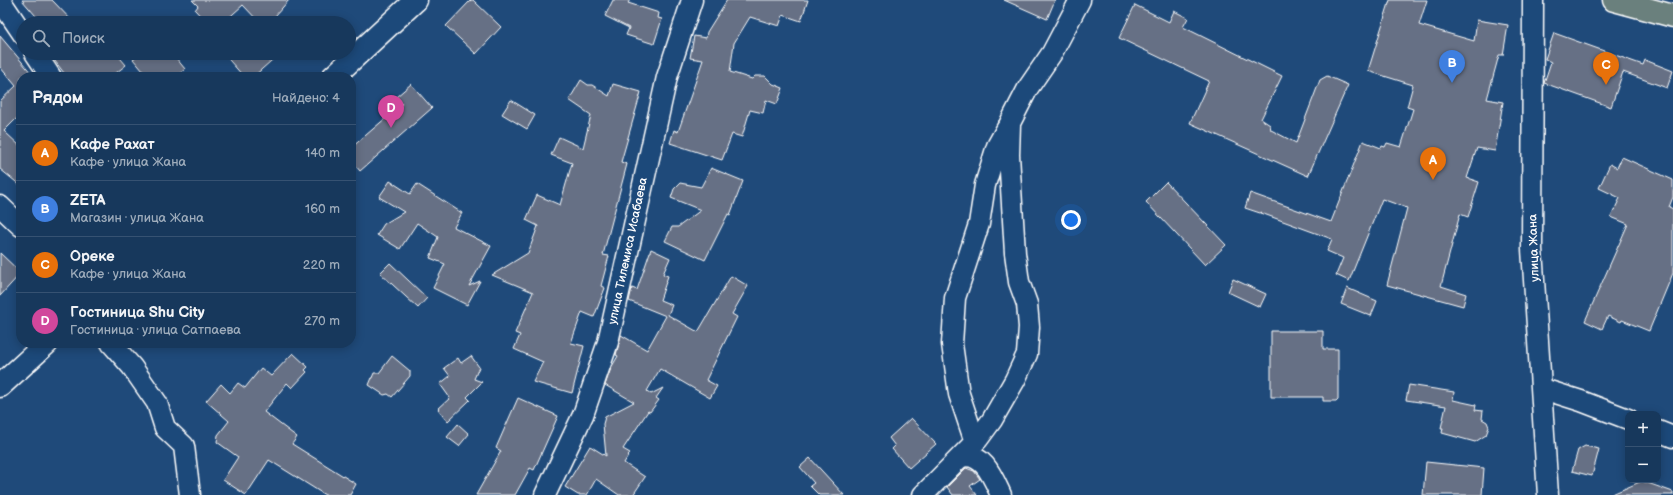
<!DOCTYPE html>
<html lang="ru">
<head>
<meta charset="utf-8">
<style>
	body { margin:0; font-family:"Balsamiq Sans",sans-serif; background:#244365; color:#f1f3f6 }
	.controls { position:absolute; right:12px; bottom:12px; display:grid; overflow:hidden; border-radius:8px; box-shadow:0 2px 10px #0003 }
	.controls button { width:36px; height:36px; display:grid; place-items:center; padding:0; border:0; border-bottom:1px solid #365272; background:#17385c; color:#f1f3f6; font:20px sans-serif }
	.you { position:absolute; left:1071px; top:220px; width:14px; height:14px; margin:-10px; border:3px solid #fff; border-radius:50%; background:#1a73e8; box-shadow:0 0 0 6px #1a73e833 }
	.badge { display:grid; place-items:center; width:26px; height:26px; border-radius:50%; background:#ff9aa2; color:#fff; font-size:13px; font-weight:700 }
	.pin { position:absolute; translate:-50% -33px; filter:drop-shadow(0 1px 2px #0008) }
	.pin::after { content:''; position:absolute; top:21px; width:14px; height:12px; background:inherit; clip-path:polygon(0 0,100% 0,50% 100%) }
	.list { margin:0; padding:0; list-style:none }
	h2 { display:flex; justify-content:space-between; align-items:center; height:52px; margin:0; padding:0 16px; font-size:17px }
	h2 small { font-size:13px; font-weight:400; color:#9eacbb }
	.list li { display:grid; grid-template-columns:26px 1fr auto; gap:12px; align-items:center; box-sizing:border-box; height:56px; padding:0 16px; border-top:1px solid #365272 }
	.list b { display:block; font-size:15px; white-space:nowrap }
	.list p { margin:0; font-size:13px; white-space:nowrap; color:#9eacbb }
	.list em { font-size:13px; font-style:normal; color:#9eacbb }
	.icon { flex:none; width:22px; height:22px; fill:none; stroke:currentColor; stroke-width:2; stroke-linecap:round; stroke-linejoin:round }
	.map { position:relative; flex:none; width:1673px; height:495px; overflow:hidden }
	.search { position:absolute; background:#17385c; box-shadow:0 2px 10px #0003; left:16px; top:16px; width:340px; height:44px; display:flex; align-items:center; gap:10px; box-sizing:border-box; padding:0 14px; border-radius:22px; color:#9eacbb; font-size:15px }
	.panel { position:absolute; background:#17385c; box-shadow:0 2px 10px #0003; left:16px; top:72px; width:340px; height:276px; border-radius:16px }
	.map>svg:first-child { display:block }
	.building { fill:#667085; stroke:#fff }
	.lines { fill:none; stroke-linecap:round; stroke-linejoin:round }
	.street-casing { stroke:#fff; stroke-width:23 }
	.secondary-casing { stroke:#fff; stroke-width:25 }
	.primary-casing { stroke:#fff; stroke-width:25 }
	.street { stroke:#1f4a7a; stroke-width:20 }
	.secondary { stroke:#1f4a7a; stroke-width:22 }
	.primary { stroke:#6a807d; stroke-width:22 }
	.labels { text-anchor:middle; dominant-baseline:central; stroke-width:3.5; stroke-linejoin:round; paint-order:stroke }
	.street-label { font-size:12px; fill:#fff; stroke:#1f4a7a }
</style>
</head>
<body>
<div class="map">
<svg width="1673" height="495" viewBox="0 0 1673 495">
	<rect width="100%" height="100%" fill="#1f4a7a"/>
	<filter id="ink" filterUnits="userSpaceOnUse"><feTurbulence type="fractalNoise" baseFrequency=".025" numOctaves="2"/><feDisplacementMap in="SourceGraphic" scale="8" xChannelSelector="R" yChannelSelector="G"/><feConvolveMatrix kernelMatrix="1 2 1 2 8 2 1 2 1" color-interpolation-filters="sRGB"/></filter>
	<g filter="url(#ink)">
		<g class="building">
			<path d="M22,0H52L74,23H42Z"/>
			<path d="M192,0H289L269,23H260L243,5L223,23H207L195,10L198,6Z"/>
			<path d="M471,0H473L501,27L476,54L446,26Z"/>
			<path d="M613,0H630L628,3L659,13L658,18L662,19L654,44L626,35L629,28L605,16Z"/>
			<path d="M727,0H808L801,21L783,15L779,26L750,17L734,43L730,72L752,79L755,76H765L773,84L783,88L777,104L766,100L763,113L750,110L742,137L732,134L722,160L670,143L674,130L678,132L703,60L690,58L694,36L706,38L707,32Z"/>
			<path d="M1004,0H1055L1047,19Z"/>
			<path d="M1390,0H1427L1419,25L1474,41L1477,20L1508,25L1503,55H1499L1487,99L1503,102L1495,151L1477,148L1467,178L1479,182L1468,217L1460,214L1441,286L1466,294L1463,306L1387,285L1407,208L1382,199L1349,281L1336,275L1343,258L1327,251L1332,239L1261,213L1262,212L1260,213L1245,208L1250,193L1331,222L1363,141L1381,148L1382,146L1385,147L1387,143L1401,147L1413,109L1407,107L1413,85L1368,71Z"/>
			<path d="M1135,5L1169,22L1174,11L1188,18L1183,27L1282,76L1261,119L1270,125L1271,130L1296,143L1320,80L1327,76L1348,85L1308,176L1190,123L1209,81L1119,38Z"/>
			<path d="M1554,33L1643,65L1645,60L1673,71L1667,88L1623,72L1611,107L1544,83L1551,62L1545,59Z"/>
			<path d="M0,36L32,74L28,77H21V114L4,131L21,147V186L0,169V101L16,86L0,67Z"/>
			<path d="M49,53H116L126,65L111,77H67Z"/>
			<path d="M141,53H172L185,69L176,77H148L133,59Z"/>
			<path d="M223,53H280L253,77H244Z"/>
			<path d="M581,80L588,85H592L609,96L613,84L641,92L621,162L627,164L603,255L609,256L601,286L605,288L594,317L582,312L571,343L584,346L572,393L533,382L543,362L514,349L520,335L515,333L533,292L492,275L528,253L538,226L526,220L537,195L560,205L572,163L551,155L559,137L583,148L591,115L569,100Z"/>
			<path d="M411,84L432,108L360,171L351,160V148L402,104L396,97Z"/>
			<path d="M511,100L535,115L527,129L502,114Z"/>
			<path d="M1622,157L1673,180V197L1669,207L1673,209V273L1649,331L1622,320L1621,322L1608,316L1602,329L1585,321L1628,224L1611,217L1620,198L1599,188L1610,164L1617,168Z"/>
			<path d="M711,168L743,181L730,215L728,214L705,260L665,241L672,227H678L701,210L671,198L674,189L680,183L701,187Z"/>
			<path d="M390,181L410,194L417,184L462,213L454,227L491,246L469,286L480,281L467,305L433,288L445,264L430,258L438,237L417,223L400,249L377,235L384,224L404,212L379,197Z"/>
			<path d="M1166,182L1226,245L1205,265L1146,202Z"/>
			<path d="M651,249L670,258L663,274L668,276L660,300L672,305L668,315L698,332L731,276L748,286L732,314L737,317L706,380L717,386L710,398L660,369L647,391L651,394L663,388L656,398L659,400L650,412L648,411L623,449L630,453L624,463L645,477L633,495H619L596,479L587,495H578L565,487L590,446L606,456L603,424L605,417L634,402L605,385L611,368L618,356L616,355L621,335L647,350L666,316L629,301L632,288L637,290Z"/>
			<path d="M0,253L21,273L0,296Z"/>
			<path d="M390,263L427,298L418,308L380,273Z"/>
			<path d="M1233,279L1266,294L1260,307L1228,292Z"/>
			<path d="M1347,288L1377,301L1371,316L1341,304Z"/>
			<path d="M1271,331H1323V349H1338V399L1336,401H1323V397H1271Z"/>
			<path d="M293,353L308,367L305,370L307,372L292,388L287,383L264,412L297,437L292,444L356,484L350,495H325L269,460L246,495L223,480L238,457L217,442L218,435L229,421L206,401L221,384L230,393L238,383L245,388L261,368L271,376Z"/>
			<path d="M392,356L410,371V376L392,397L388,394L384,395L369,385L374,373H379Z"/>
			<path d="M471,356L479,367L474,379L482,382L467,397L470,400L448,421L438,409L450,398L440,384L450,376L444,368L458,358L461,363Z"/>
			<path d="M1409,385L1454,392L1453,400L1476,405L1475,410L1483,411L1482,419L1487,422L1489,427L1486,435L1475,442L1442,433L1443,428H1441L1446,406L1406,400Z"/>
			<path d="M518,398L558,416L534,470L530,468L515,495H476L501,451L496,448Z"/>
			<path d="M911,418L936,444L909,468L892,449L895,446L889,438Z"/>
			<path d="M458,424L469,434L459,446L447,437Z"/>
			<path d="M1585,446L1599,449L1592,476L1572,471L1578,450Z"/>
			<path d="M810,458L844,495H819L810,486L814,483L800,467Z"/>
			<path d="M1426,462L1484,468L1482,495H1423Z"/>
			<path d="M966,468L974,471L980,479L970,486L977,495H953L947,487Z"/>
			<path d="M1642,481L1673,492V495H1610Z"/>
		</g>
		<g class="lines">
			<g class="street-casing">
				<g id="street">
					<path d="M0,0L23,34"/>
					<path d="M1533,0L1532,249L1548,495"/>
					<path d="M35,53L51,77"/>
					<path d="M0,206L21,226"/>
					<path d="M111,343L132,367L157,403L165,428L184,446L190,495"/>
					<path d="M1543,389L1581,401L1628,419"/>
					<path d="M1658,431L1673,437"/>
					<path d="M975,442L959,394L952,344L955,298L979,224L985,185L997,146L1007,128"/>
					<path d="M961,457C983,451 993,478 1001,495"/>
					<path d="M545,495L583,415L608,342L667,77L692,0"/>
					<path d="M923,495L978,439L992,420L1015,380L1027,354L1029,327L1027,304L1019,282L1015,253L1009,155L1010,123L1028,88L1052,53L1080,0"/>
				</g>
			</g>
			<g class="secondary-casing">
				<g id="secondary">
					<path d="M333,77L416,0"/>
					<path d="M0,386L47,343"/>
				</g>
			</g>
			<g class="primary-casing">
				<path id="primary" d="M1614,0L1673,16"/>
			</g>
			<use href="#street" class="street"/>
			<use href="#secondary" class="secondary"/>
			<use href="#primary" class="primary"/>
		</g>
	</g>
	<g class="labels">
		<g class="street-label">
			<text transform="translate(1534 248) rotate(-92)">улица Жана</text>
			<text transform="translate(628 251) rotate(-78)">улица Тилемиса Исабаева</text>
		</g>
	</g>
</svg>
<div class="controls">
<button>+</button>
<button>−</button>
</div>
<div class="you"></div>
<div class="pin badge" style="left:1433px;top:180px;background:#e8710a">A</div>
<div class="pin badge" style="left:1452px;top:83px;background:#3f7fe0">B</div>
<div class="pin badge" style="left:1606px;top:85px;background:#e8710a">C</div>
<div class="pin badge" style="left:391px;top:128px;background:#d1479c">D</div>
<div class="search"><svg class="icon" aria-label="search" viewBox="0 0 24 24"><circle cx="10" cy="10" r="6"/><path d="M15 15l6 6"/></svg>Поиск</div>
<section class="panel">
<h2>Рядом<small>Найдено: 4</small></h2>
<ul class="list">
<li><span class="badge" style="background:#e8710a">A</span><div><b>Кафе Рахат</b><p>Кафе · улица Жана</p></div><em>140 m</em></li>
<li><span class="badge" style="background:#3f7fe0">B</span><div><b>ZETA</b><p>Магазин · улица Жана</p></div><em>160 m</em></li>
<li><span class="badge" style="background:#e8710a">C</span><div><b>Ореке</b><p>Кафе · улица Жана</p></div><em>220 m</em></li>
<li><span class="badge" style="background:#d1479c">D</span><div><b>Гостиница Shu City</b><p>Гостиница · улица Сатпаева</p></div><em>270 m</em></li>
</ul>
</section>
</div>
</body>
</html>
